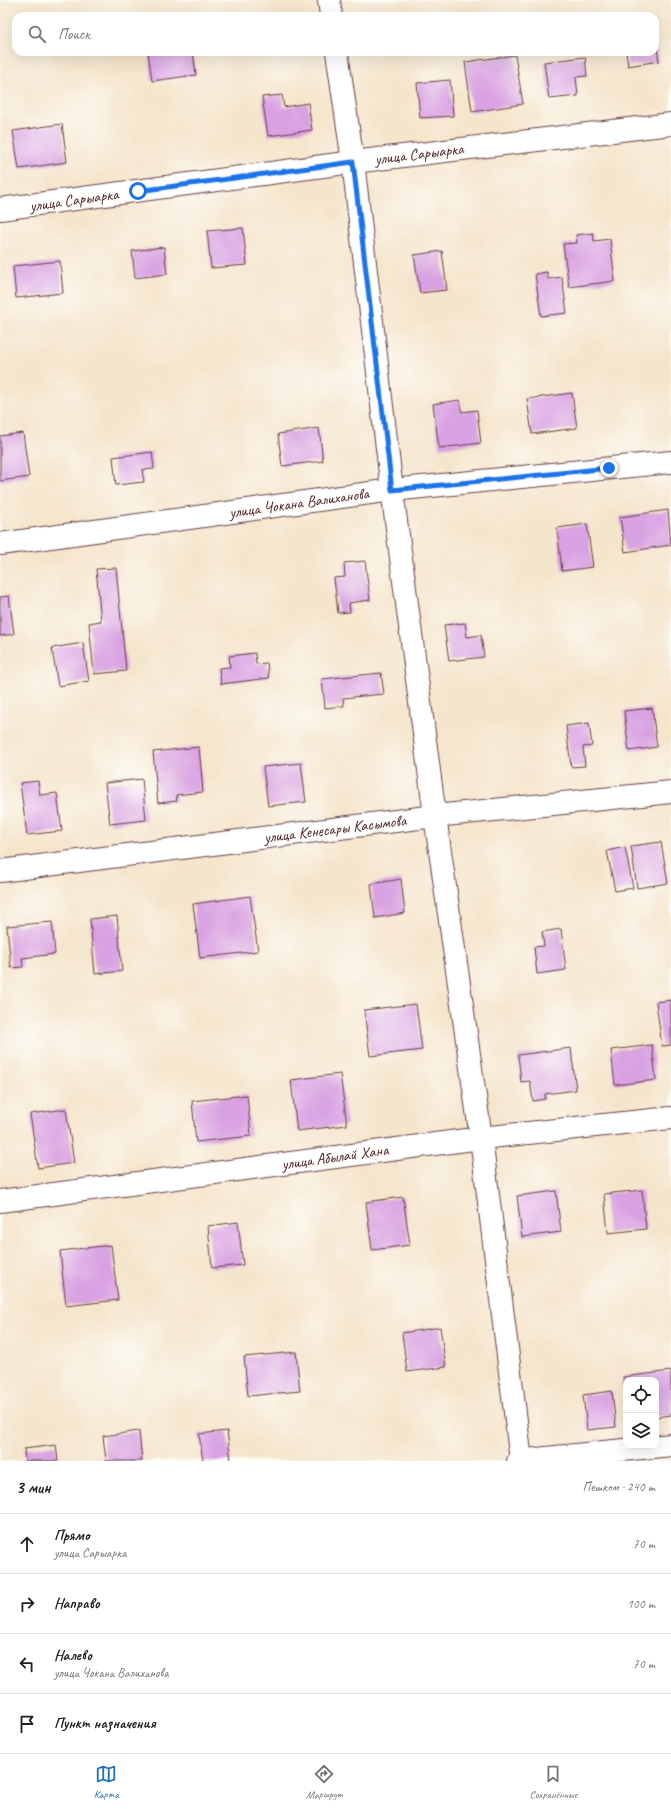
<!DOCTYPE html>
<html lang="ru">
<head>
<meta charset="utf-8">
<style>
	body { margin:0; font-family:Caveat,sans-serif; background:#f2f2f2; color:#202124 }
	.controls { position:absolute; right:12px; bottom:12px; display:grid; overflow:hidden; border-radius:8px; box-shadow:0 4px 16px #0002 }
	.controls button { width:36px; height:36px; display:grid; place-items:center; padding:0; border:0; border-bottom:1px solid #e0e0e0; background:#fff; color:#202124; font:20px sans-serif }
	.stop { position:absolute; width:12px; height:12px; margin:-9px; border:3px solid #1a73e8; border-radius:50%; background:#fff }
	.stop.end { background:#1a73e8; border-color:#fff; box-shadow:0 1px 4px #0008 }
	.list { margin:0; padding:0; list-style:none }
	h2 { display:flex; justify-content:space-between; align-items:center; height:52px; margin:0; padding:0 16px; font-size:17px }
	h2 small { font-size:13px; font-weight:400; color:#757577 }
	.list li { display:grid; grid-template-columns:26px 1fr auto; gap:12px; align-items:center; box-sizing:border-box; height:60px; padding:0 16px; border-top:1px solid #e0e0e0 }
	.list b { display:block; font-size:15px; white-space:nowrap }
	.list p { margin:0; font-size:13px; white-space:nowrap; color:#757577 }
	.list em { font-size:13px; font-style:normal; color:#757577 }
	.icon { flex:none; width:22px; height:22px; fill:none; stroke:currentColor; stroke-width:2; stroke-linecap:round; stroke-linejoin:round }
	.map { position:relative; flex:none; width:671px; height:1461px; overflow:hidden }
	.search { position:absolute; background:#fff; box-shadow:0 4px 16px #0002; left:12px; right:12px; top:12px; height:44px; display:flex; align-items:center; gap:10px; box-sizing:border-box; padding:0 14px; border-radius:12px; color:#757577; font-size:15px }
	.sheet { height:292px; background:#fff }
	nav { display:flex; justify-content:space-around; align-items:center; box-sizing:border-box; height:56px; border-top:1px solid #e0e0e0; background:#fff; font-size:11px; color:#757577 }
	nav a { display:grid; justify-items:center; gap:2px }
	nav .on { color:#1f6fb2 }
	.map>svg:first-child { display:block }
	.building { fill:#d9a2e2 }
	.lines { fill:none; stroke-linecap:round; stroke-linejoin:round }
	.minor-casing { stroke:#643d43; stroke-width:24 }
	.minor { stroke:#fff; stroke-width:22 }
	.route { stroke:#1a73e8; stroke-width:5 }
	.labels { text-anchor:middle; dominant-baseline:central; stroke-width:3.5; stroke-linejoin:round; paint-order:stroke }
	.street-label { font-size:16px; fill:#4a1f2b; stroke:#fdfcf7 }
</style>
</head>
<body>
<div class="map">
<svg width="671" height="1461" viewBox="0 0 671 1461">
	<rect width="100%" height="100%" fill="#fdfcf7"/>
	<filter id="ink" filterUnits="userSpaceOnUse"><feTurbulence type="fractalNoise" baseFrequency=".025" numOctaves="2"/><feDisplacementMap in="SourceGraphic" scale="8" xChannelSelector="R" yChannelSelector="G"/><feConvolveMatrix kernelMatrix="1 2 1 2 8 2 1 2 1" color-interpolation-filters="sRGB"/></filter>
	<filter id="wash" filterUnits="userSpaceOnUse"><feTurbulence type="fractalNoise" baseFrequency=".012" numOctaves="4" result="noise"/><feDisplacementMap in="SourceGraphic" scale="16" xChannelSelector="R" yChannelSelector="G"/><feGaussianBlur stdDeviation="0.9" result="paint"/><feColorMatrix in="noise" values="0 0 0 0 0 0 0 0 0 0 0 0 0 0 0 0 0 1.4 0 .05"/><feComposite in="paint" operator="in"/></filter>
	<g filter="url(#wash)">
		<rect width="100%" height="100%" fill="#f5e5cc"/>
		<g id="blocks">
			<g class="building">
				<path d="M656,40L659,61L628,66L626,52H655Z"/>
				<path d="M148,52H193L196,75L152,81Z"/>
				<path d="M515,55L523,104L472,112L465,62Z"/>
				<path d="M585,57L587,76L576,77L578,96L549,99L544,62Z"/>
				<path d="M450,80L453,116L420,118L417,83Z"/>
				<path d="M282,95L284,107L308,103L312,130L268,136L262,97Z"/>
				<path d="M62,124L67,162L19,169L13,131Z"/>
				<path d="M243,228L247,265L211,268L207,231Z"/>
				<path d="M593,233L594,241L610,239L615,281L569,287L563,244L577,243L576,235Z"/>
				<path d="M164,247L167,274L135,278L132,251Z"/>
				<path d="M442,251L447,290L420,293L414,255Z"/>
				<path d="M60,261L63,293L16,298L13,266Z"/>
				<path d="M547,272L548,279L562,277L567,313L541,316L535,274Z"/>
				<path d="M572,393L577,428L532,434L527,399Z"/>
				<path d="M460,400L462,412L477,410L481,443L439,448L433,404Z"/>
				<path d="M319,428L323,461L282,466L278,434Z"/>
				<path d="M23,433L29,477L0,481V436Z"/>
				<path d="M152,452L154,469L142,470L144,482L116,485L113,457Z"/>
				<path d="M668,510L671,545L625,552L620,517Z"/>
				<path d="M587,524L593,567L562,571L557,528Z"/>
				<path d="M365,561L370,600L349,603L350,612L338,613L334,578L345,577L344,563Z"/>
				<path d="M116,568L126,671L94,674L89,623L101,621L96,569Z"/>
				<path d="M9,596L14,634L0,636V597Z"/>
				<path d="M465,623L467,637L481,635L484,657L449,661L444,625Z"/>
				<path d="M83,643L89,681L58,686L52,648Z"/>
				<path d="M255,653L256,664L267,663L269,678L221,684L219,668L230,667L229,656Z"/>
				<path d="M381,673L384,694L343,698L344,706L325,708L322,679Z"/>
				<path d="M652,708L657,747L629,751L624,711Z"/>
				<path d="M589,723L592,746L583,747L585,766L571,767L566,726Z"/>
				<path d="M199,747L203,792L176,795L177,801L158,803L153,752Z"/>
				<path d="M301,763L306,802L268,806L263,767Z"/>
				<path d="M142,779L146,820L110,824L105,783Z"/>
				<path d="M38,781L40,795L57,793L62,831L27,835L20,783Z"/>
				<path d="M661,842L668,883L637,888L631,846Z"/>
				<path d="M625,847L633,888L615,891L607,851Z"/>
				<path d="M401,879L405,913L375,918L371,884Z"/>
				<path d="M250,896L258,951L200,958L193,904Z"/>
				<path d="M117,916L122,971L95,974L90,919Z"/>
				<path d="M52,922L55,954L22,958L23,967L11,968L7,926Z"/>
				<path d="M561,929L566,970L537,974L534,947L544,946L542,932Z"/>
				<path d="M671,1000V1045L662,1046L656,1002Z"/>
				<path d="M416,1004L422,1050L370,1056L364,1010Z"/>
				<path d="M652,1045L656,1080L615,1085L611,1050Z"/>
				<path d="M571,1048L576,1090L545,1094V1099L533,1101L530,1081L521,1082L518,1055Z"/>
				<path d="M340,1074L347,1125L297,1131L291,1080Z"/>
				<path d="M247,1095L251,1136L196,1142L192,1101Z"/>
				<path d="M66,1109L74,1163L38,1168L30,1114Z"/>
				<path d="M642,1190L646,1229L608,1233L604,1194Z"/>
				<path d="M556,1191L561,1232L522,1237L517,1196Z"/>
				<path d="M403,1197L410,1245L372,1250L366,1202Z"/>
				<path d="M238,1222L243,1265L212,1268L208,1226Z"/>
				<path d="M111,1245L118,1300L66,1306L60,1251Z"/>
				<path d="M440,1327L446,1367L407,1372L402,1333Z"/>
				<path d="M296,1352L300,1391L248,1396L244,1357Z"/>
				<path d="M671,1371V1415L656,1417V1380H626L625,1396L623,1377Z"/>
				<path d="M612,1391L616,1427L587,1430L583,1395Z"/>
				<path d="M139,1431L142,1461H106L103,1436Z"/>
				<path d="M227,1431L231,1461H203L199,1434Z"/>
				<path d="M56,1445L58,1461H25L24,1449Z"/>
			</g>
		</g>
	</g>
	<g filter="url(#ink)">
		<use href="#blocks" fill-opacity="0" stroke="#643d43" stroke-width="1"/>
		<g class="lines">
			<g class="minor-casing">
				<g id="minor">
					<path d="M329,0L331,16"/>
					<path d="M337,52L353,162L392,490L435,816L481,1138L521,1461"/>
					<path d="M0,209L353,162L671,124"/>
					<path d="M0,544L392,490L671,462"/>
					<path d="M0,871L435,816L671,792"/>
					<path d="M0,1201L481,1138L671,1118"/>
					<path d="M518,1461L671,1445"/>
				</g>
			</g>
			<use href="#minor" class="minor"/>
		</g>
	</g>
	<g class="lines" filter="url(#ink)">
		<path class="route" d="M138,191L353,162L392,490L609,468"/>
	</g>
	<g class="labels">
		<g class="street-label">
			<text transform="translate(419 154) rotate(-7)">улица Сарыарка</text>
			<text transform="translate(74 200) rotate(-8)">улица Сарыарка</text>
			<text transform="translate(299 503) rotate(-8)">улица Чокана Валиханова</text>
			<text transform="translate(335 829) rotate(-7)">улица Кенесары Касымова</text>
			<text transform="translate(335 1157) rotate(-8)">улица Абылай Хана</text>
		</g>
	</g>
</svg>
<div class="controls">
<button><svg class="icon" aria-label="locate" viewBox="0 0 24 24"><circle cx="12" cy="12" r="6"/><path d="M12 2v4M12 18v4M2 12h4M18 12h4"/></svg></button>
<button><svg class="icon" aria-label="layers" viewBox="0 0 24 24"><path d="M12 4l9 5-9 5-9-5zM3 14l9 5 9-5"/></svg></button>
</div>
<div class="stop" style="left:138px;top:191px"></div>
<div class="stop end" style="left:609px;top:468px"></div>
<div class="search"><svg class="icon" aria-label="search" viewBox="0 0 24 24"><circle cx="10" cy="10" r="6"/><path d="M15 15l6 6"/></svg>Поиск</div>
</div>
<section class="sheet">
<h2>3 мин<small>Пешком · 240 m</small></h2>
<ul class="list">
<li><svg class="icon" aria-label="ahead" viewBox="0 0 24 24"><path d="M12 20V5M6 11l6-6 6 6"/></svg><div><b>Прямо</b><p>улица Сарыарка</p></div><em>70 m</em></li>
<li><svg class="icon" aria-label="right" viewBox="0 0 24 24"><path d="M7 20v-9h11M14 6l5 5-5 5"/></svg><div><b>Направо</b></div><em>100 m</em></li>
<li><svg class="icon" aria-label="left" viewBox="0 0 24 24"><path d="M17 20v-9H6M10 6l-5 5 5 5"/></svg><div><b>Налево</b><p>улица Чокана Валиханова</p></div><em>70 m</em></li>
<li><svg class="icon" aria-label="arrive" viewBox="0 0 24 24"><path d="M6 21V4h12l-3 4 3 4H6"/></svg><div><b>Пункт назначения</b></div></li>
</ul>
</section>
<nav>
<a class="on"><svg class="icon" aria-label="map" viewBox="0 0 24 24"><path d="M3 6l6-2 6 2 6-2v14l-6 2-6-2-6 2zM9 4v14M15 6v14"/></svg>Карта</a>
<a><svg class="icon" aria-label="directions" viewBox="0 0 24 24"><path d="M12 3l9 9-9 9-9-9zM9 14v-3h6M13 9l2 2-2 2"/></svg>Маршрут</a>
<a><svg class="icon" aria-label="saved" viewBox="0 0 24 24"><path d="M7 4h10v16l-5-4-5 4z"/></svg>Сохранённые</a>
</nav>
</body>
</html>
